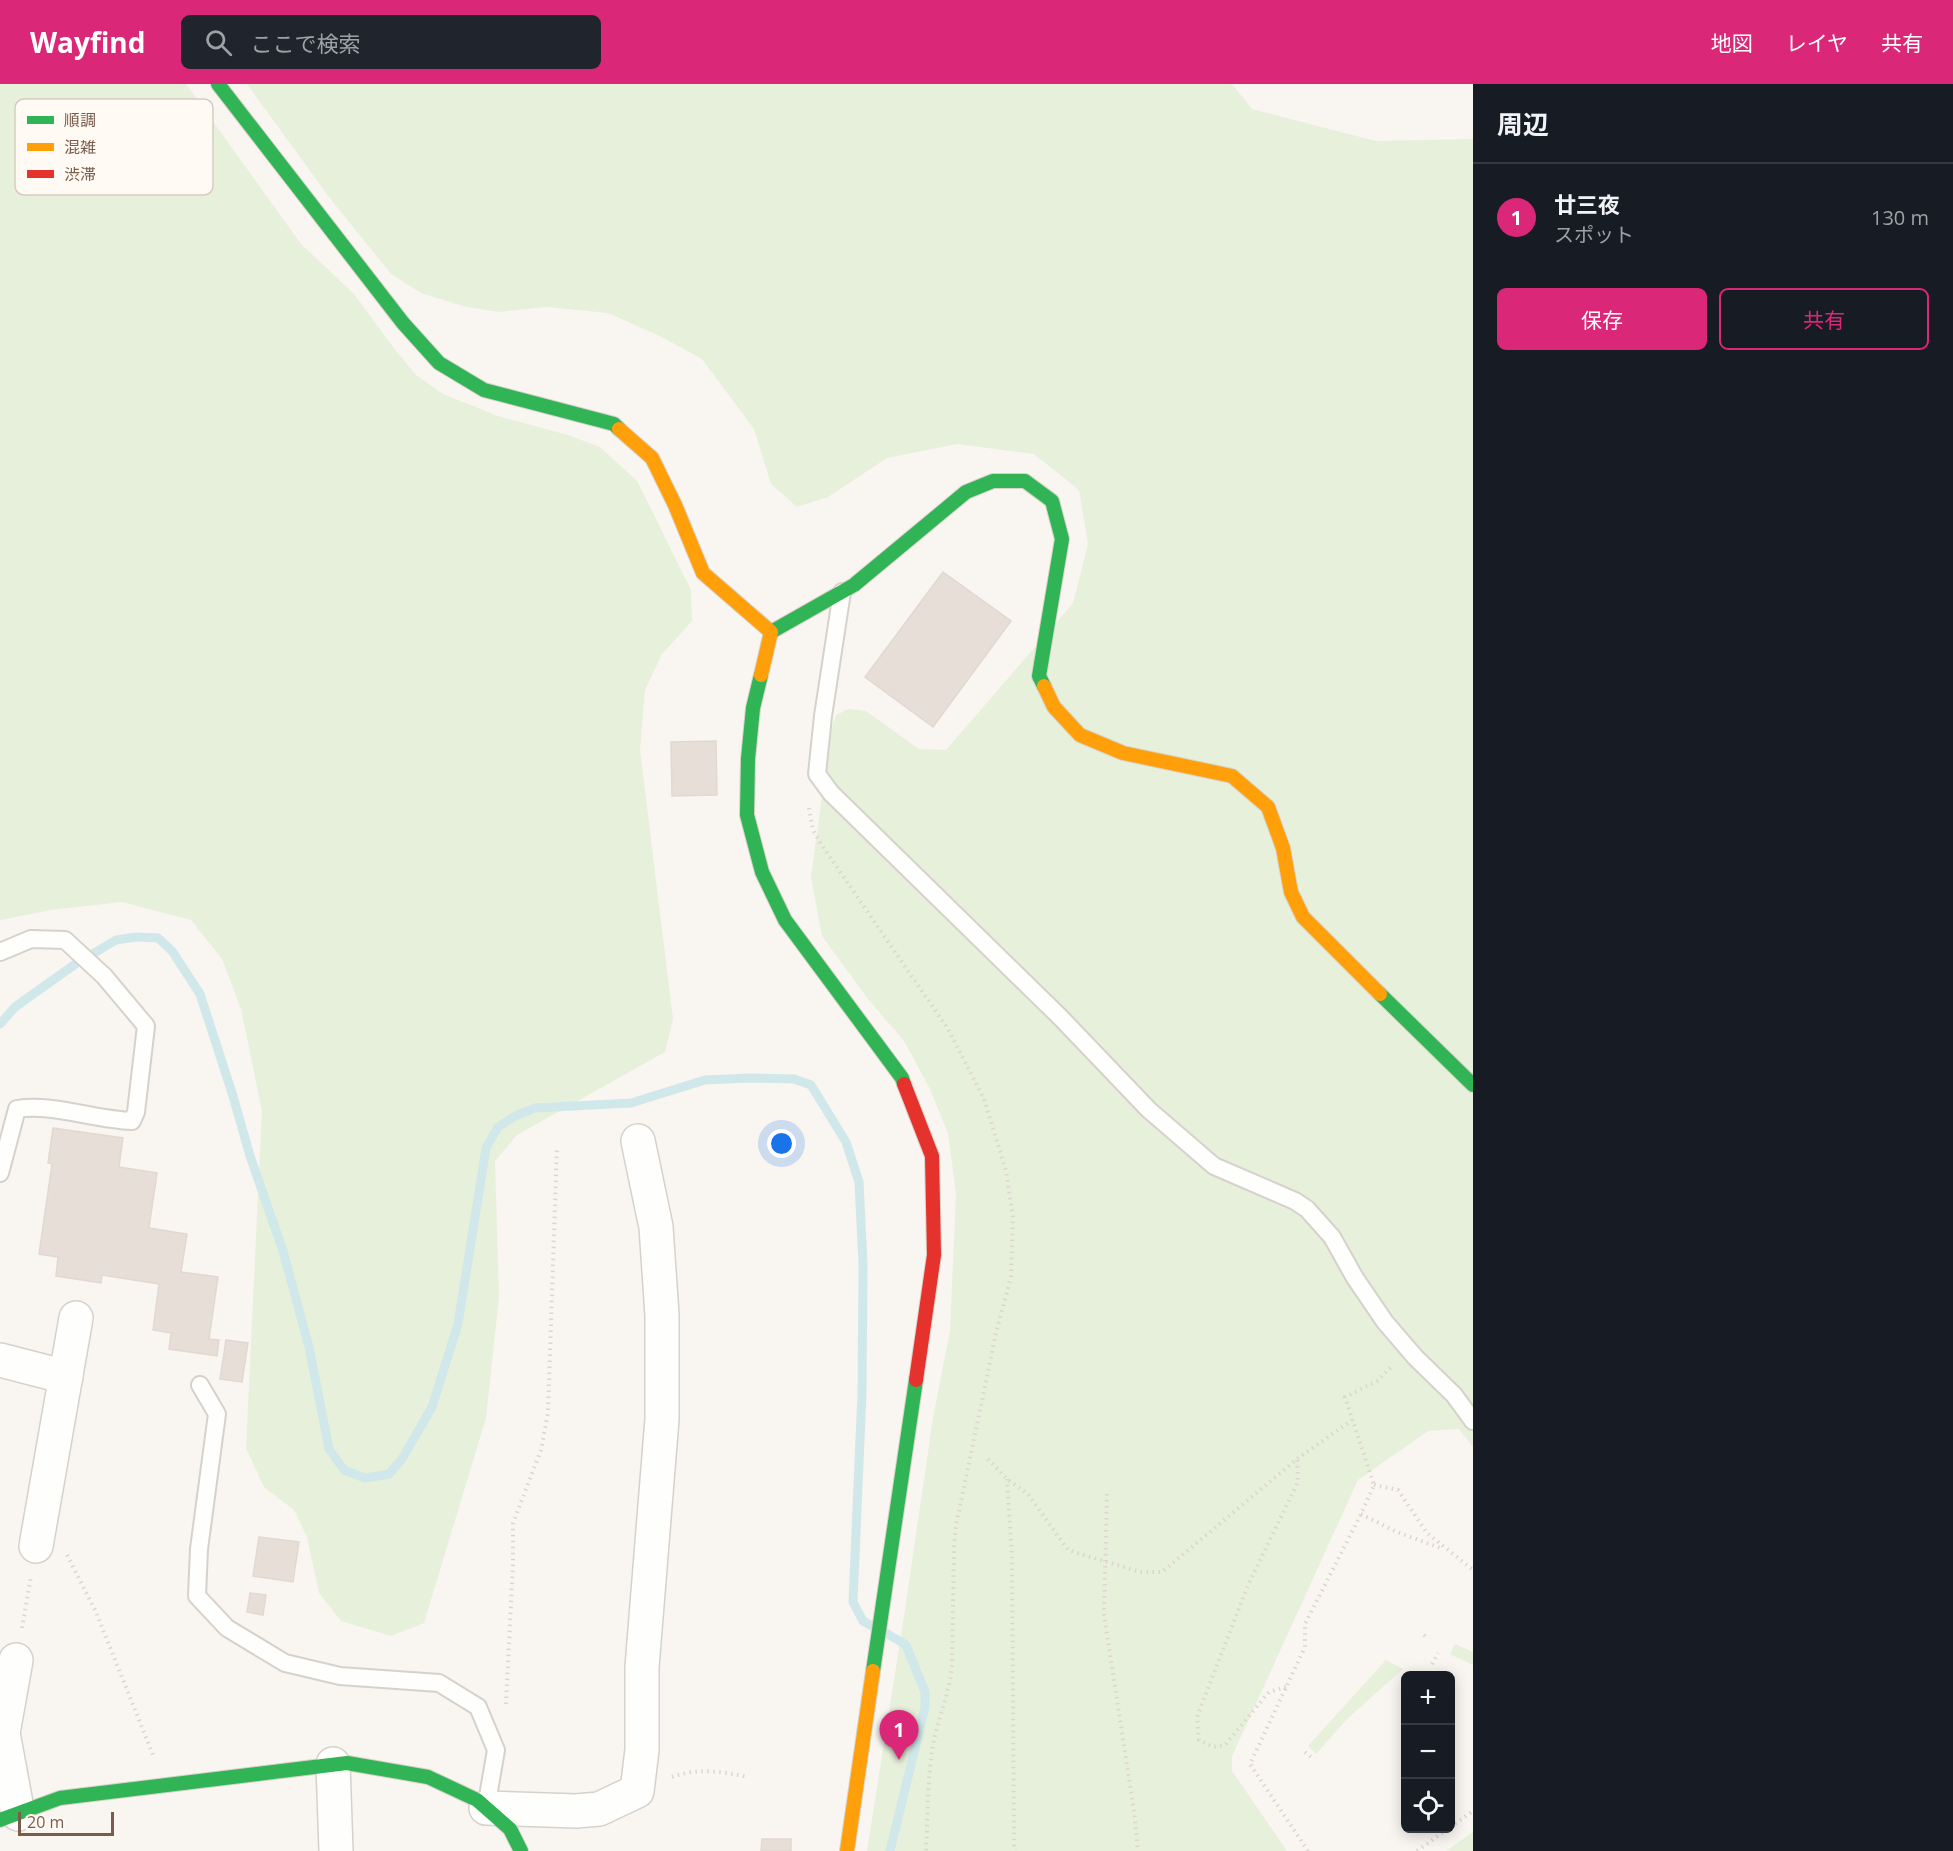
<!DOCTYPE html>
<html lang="ja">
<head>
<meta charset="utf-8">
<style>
	body { margin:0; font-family:"Open Sans","Noto Sans JP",sans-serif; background:#20242c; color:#f1f3f6 }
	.controls { position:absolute; right:18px; bottom:18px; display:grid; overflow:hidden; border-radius:9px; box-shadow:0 3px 15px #0003 }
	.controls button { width:54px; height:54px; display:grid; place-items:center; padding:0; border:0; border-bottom:2px solid #363941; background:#171b24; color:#f1f3f6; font:30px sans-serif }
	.scale { position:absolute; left:18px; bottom:15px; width:96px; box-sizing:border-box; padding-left:6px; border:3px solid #7a5c4d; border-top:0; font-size:16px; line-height:21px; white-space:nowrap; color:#7a5c4d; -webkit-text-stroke:4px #fffaf3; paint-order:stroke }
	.you { position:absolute; left:782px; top:1060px; width:21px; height:21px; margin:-15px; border:4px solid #fff; border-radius:50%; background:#1a73e8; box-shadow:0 0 0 9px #1a73e833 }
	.badge { display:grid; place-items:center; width:39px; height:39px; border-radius:50%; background:#db2777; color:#fff; font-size:20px; font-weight:700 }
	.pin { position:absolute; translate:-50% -50px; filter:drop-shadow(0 2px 3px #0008) }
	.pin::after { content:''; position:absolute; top:32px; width:21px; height:18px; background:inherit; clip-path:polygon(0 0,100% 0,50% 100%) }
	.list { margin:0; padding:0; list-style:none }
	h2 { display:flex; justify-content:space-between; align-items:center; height:78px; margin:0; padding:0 24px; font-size:26px }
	h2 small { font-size:20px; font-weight:400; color:#9ea1a6 }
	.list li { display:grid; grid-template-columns:39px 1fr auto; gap:18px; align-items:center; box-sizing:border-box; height:108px; padding:0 24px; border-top:2px solid #363941 }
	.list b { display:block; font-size:22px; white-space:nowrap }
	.list p { margin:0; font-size:20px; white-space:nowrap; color:#9ea1a6 }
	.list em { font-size:20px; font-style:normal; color:#9ea1a6 }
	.actions { display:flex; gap:12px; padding:18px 24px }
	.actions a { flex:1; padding:14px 0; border:2px solid #db2777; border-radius:9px; text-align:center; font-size:21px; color:#db2777 }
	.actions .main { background:#db2777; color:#fff }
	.icon { flex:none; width:33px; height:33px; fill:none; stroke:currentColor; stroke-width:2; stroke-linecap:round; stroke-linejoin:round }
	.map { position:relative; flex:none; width:1473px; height:1767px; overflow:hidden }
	header { display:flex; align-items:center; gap:36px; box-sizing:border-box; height:84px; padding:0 30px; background:#db2777; color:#fff }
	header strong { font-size:28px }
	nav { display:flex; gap:33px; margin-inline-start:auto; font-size:21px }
	.search { width:420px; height:54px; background:#20242c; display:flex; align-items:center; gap:15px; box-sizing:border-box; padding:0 21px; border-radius:9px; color:#9ea1a6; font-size:22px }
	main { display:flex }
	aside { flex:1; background:#171b24 }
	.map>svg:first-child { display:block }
	.green { fill:#e7f0db }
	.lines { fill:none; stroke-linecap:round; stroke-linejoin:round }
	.stream { stroke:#d0e8ea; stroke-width:9 }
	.building { fill:#e6ded7; stroke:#e2d8d2; stroke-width:1.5 }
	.lane-casing { stroke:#d7d1cb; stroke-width:20 }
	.street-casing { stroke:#d7d1cb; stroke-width:36 }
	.fast-casing { stroke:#d9d2cb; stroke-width:16 }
	.slow-casing { stroke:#d9d2cb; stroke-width:16 }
	.jam-casing { stroke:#d9d2cb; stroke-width:16 }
	.path { stroke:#dcd5d0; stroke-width:4; stroke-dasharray:1.5 4.5; stroke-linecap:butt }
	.lane { stroke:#fefefd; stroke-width:16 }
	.street { stroke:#fefefd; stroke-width:33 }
	.fast { stroke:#30b455; stroke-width:14 }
	.slow { stroke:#ff9f0a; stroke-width:14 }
	.jam { stroke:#e5322d; stroke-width:14 }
	.key { fill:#fffaf3; stroke:#d7cbc1; stroke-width:1.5 }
	.key-label { font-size:16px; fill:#7a5c4d }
</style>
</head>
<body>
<header>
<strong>Wayfind</strong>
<div class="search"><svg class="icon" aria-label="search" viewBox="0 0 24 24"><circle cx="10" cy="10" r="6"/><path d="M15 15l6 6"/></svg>ここで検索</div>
<nav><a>地図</a><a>レイヤ</a><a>共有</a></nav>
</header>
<main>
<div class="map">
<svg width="1473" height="1767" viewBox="0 0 1473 1767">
	<rect width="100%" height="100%" fill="#f9f5f0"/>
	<g class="green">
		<path d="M0,0H186L301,160L354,210L393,263L416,291L443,310L498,332L568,351L600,363L637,397L691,506L692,537L662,570L645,606L640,666L673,935L665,968L517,1051L495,1077L499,1213L486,1334L424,1539L391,1552L341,1537L319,1509L307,1453L294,1426L264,1403L246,1364L262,1027L241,925L222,875L191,836L122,818L51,826L0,836Z"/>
		<path d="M247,0H1232L1252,25L1376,57L1473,55V1363L1459,1345L1428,1347L1358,1396L1232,1672V1687L1287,1767H867L903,1539L933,1334L950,1247L956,1110L948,1049L929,1003L904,957L868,915L822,852L811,793L831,647L836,631L849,625L866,627L919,665L946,666L1073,519L1088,460L1079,406L1034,370L957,360L887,374L828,413L797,423L771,400L754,345L702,275L660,252L608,229L546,223L499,228L466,223L421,209L391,190L332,117Z"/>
		<path d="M1455,1560L1473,1568V1581L1450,1570Z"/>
		<path d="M1386,1576L1403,1585L1348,1634L1316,1670L1308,1662Z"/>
		<path d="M1473,1748V1767H1446Z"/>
	</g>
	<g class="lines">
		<g class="stream">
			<path d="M0,940L15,923L74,881L116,856L136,853L158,854L172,867L200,910L233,1012L250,1072L283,1167L309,1263L329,1365L344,1386L365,1394L389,1390L402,1375L432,1323L458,1240L486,1064L498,1043L515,1032L535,1024L631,1019L705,996L749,994L794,995L811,1001L846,1058L859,1098L863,1180L862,1309L853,1518L863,1537L874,1543"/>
			<path d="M886,1549L906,1561L925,1608V1623L890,1767"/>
		</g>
	</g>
	<g class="building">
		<path d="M943,488L1011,537L933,643L865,593Z"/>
		<path d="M716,657L717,711L672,712L671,658Z"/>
		<path d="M53,1044L123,1054L119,1083L157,1089L149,1144L187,1150L181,1188L218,1193L209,1255L219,1256L217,1272L169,1265L171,1249L153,1246L159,1200L102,1191L101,1199L56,1192L58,1173L39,1170L52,1080L48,1079Z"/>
		<path d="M226,1256L248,1259L242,1298L220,1295Z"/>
		<path d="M259,1453L299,1458L293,1498L253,1492Z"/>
		<path d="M250,1509L266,1511L263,1531L247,1528Z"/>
		<path d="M762,1755H791V1767H761Z"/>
	</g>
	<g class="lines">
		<g class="lane-casing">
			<g id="lane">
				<path d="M842,508L823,632L817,690L831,709L1061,934L1149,1026L1214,1082L1295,1117L1307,1125L1332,1153L1355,1194L1385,1238L1415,1273L1454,1311L1473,1337"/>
				<path d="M0,868L31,855L65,856L104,892L146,942L136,1028L132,1037C95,1036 52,1019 17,1025L0,1089"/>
				<path d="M200,1301L217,1330L199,1465L197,1512L227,1544L285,1579L340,1592L439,1599L478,1623L496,1666L486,1724"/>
			</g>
		</g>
		<g class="street-casing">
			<g id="street">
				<path d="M0,1276L66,1293"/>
				<path d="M36,1462L76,1234"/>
				<path d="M16,1576L3,1649L18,1730"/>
				<path d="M333,1680L336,1767"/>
				<path d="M486,1724L576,1727L599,1725L637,1707L642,1666V1583L662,1335V1231L656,1143L638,1057"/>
			</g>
		</g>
		<g class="fast-casing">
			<g id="fast">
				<path d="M218,0L403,239L439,279L484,306L614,340L619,345"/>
				<path d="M771,548L854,501L966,408L993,397H1025L1052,417L1062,455L1039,592L1044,602"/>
				<path d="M761,591L753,624L748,675L747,731L762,788L785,836L902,994L904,1000"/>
				<path d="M1380,910L1473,1001"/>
				<path d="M873,1587L916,1296"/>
				<path d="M0,1736L60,1714L347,1679L428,1693L477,1716L510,1745L521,1767"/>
			</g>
		</g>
		<g class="slow-casing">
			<g id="slow">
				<path d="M619,345L652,374L675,421L703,489L771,548L761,591"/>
				<path d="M1044,602L1054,623L1080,651L1123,669L1232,692L1268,723L1283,764L1291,808L1303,833L1380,910"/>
				<path d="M847,1767L873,1587"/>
			</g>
		</g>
		<g class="jam-casing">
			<path id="jam" d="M904,1000L932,1072L934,1171L916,1296"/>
		</g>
		<g class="path">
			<path d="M809,724L813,746L821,760L948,945L984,1015L1006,1087L1013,1133L1011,1193L996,1249L956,1441L954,1463L952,1583C949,1608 940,1631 934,1655C927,1691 928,1730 926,1767"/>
			<path d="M988,1375L1007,1395L1028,1410L1068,1466L1140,1488H1162L1297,1375L1352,1336"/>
			<path d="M1007,1395L1012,1473L1014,1761L1015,1767"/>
			<path d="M1374,1401L1398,1406L1427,1449L1473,1486"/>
			<path d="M1107,1410L1104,1531L1134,1727L1138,1767"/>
			<path d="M1361,1430L1397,1448L1443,1465"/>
			<path d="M67,1471L96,1528L153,1671"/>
			<path d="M22,1544L31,1492"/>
			<path d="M1424,1551L1426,1553"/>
			<path d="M1432,1580L1438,1569"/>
			<path d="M1286,1603L1269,1608L1225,1661L1213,1663L1199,1656L1197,1633L1248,1501L1298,1398L1297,1376"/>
			<path d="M506,1620L513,1479V1439L541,1366L548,1328L557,1063"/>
			<path d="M1305,1668L1312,1674"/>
			<path d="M672,1693C697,1684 721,1687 748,1693"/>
			<path d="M1450,1743L1473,1727"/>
			<path d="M1308,1767L1250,1680L1305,1563V1540L1361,1430L1374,1401L1345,1313L1377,1297L1391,1283"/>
			<path d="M1417,1767L1449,1744"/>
		</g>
		<use href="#lane" class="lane"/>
		<use href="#street" class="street"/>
		<use href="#fast" class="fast"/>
		<use href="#slow" class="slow"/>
		<use href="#jam" class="jam"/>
	</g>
	<rect x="15" y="15" width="198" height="96" rx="9" class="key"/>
	<rect x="27" y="32" width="27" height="8" fill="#30b455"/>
	<rect x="27" y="59" width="27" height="8" fill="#ff9f0a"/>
	<rect x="27" y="86" width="27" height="8" fill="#e5322d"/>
	<g class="key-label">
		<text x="64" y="42">順調</text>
		<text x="64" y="69">混雑</text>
		<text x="64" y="96">渋滞</text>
	</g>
</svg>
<div class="controls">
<button>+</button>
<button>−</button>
<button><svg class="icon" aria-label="locate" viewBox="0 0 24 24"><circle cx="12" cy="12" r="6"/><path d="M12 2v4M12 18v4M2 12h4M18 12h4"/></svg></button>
</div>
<div class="scale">20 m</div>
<div class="you"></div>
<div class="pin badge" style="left:899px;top:1676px">1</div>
</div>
<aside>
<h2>周辺<small></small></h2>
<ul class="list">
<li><span class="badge">1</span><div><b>廿三夜</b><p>スポット</p></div><em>130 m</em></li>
</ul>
<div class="actions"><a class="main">保存</a><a>共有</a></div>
</aside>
</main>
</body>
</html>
